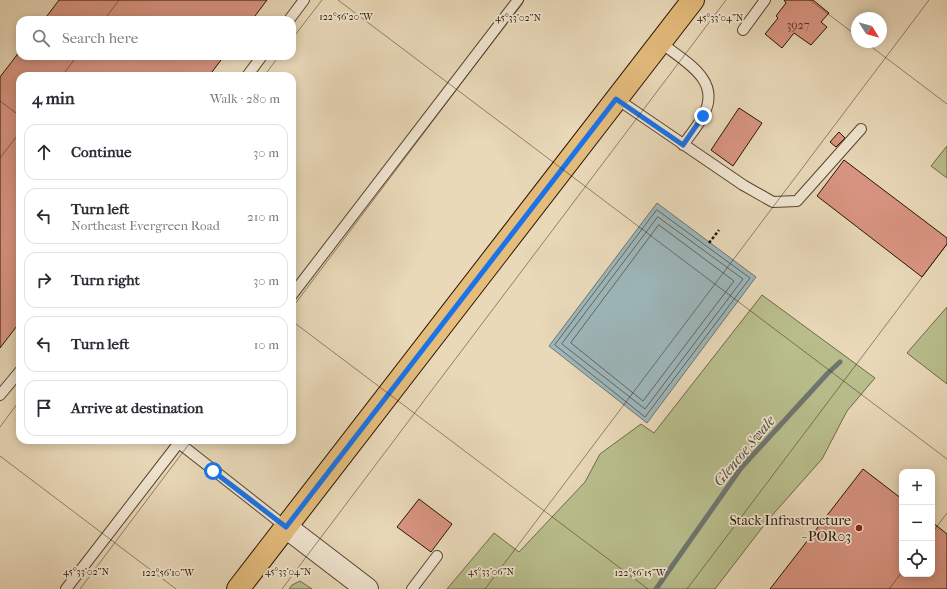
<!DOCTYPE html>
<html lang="en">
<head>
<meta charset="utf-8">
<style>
	body { margin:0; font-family:"IM FELL French Canon",serif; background:#f2f2f3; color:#2b2b33 }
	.controls { position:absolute; right:12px; bottom:12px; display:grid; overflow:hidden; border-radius:8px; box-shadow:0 2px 10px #0003 }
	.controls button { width:36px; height:36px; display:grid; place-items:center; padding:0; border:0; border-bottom:1px solid #e1e1e2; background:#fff; color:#2b2b33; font:20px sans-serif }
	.compass { position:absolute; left:851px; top:12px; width:36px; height:36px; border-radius:50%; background:#fff; box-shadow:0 2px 10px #0003; rotate:127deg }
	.stop { position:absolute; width:12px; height:12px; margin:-9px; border:3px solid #1a73e8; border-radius:50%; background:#fff }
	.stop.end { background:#1a73e8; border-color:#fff; box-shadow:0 1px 4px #0008 }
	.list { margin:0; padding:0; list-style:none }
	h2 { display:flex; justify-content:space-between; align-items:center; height:52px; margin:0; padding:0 16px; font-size:17px }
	h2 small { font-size:13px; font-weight:400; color:#7c7c81 }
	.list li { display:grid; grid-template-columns:26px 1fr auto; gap:12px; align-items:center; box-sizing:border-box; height:56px; margin:0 8px 8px; padding:0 8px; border:1px solid #e1e1e2; border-radius:12px }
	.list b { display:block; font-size:15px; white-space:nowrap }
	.list p { margin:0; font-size:13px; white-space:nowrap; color:#7c7c81 }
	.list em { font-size:13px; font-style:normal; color:#7c7c81 }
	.icon { flex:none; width:22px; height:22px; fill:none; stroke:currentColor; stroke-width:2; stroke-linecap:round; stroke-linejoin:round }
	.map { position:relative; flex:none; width:947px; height:589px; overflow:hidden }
	.search { position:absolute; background:#fff; box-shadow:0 2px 10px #0003; left:16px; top:16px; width:280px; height:44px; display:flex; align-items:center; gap:10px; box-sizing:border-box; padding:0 14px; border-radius:12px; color:#7c7c81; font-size:15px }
	.panel { position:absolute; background:#fff; box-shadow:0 2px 10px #0003; left:16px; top:72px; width:280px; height:372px; border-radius:12px }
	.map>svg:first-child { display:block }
	.green { fill:#b9be8d; stroke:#706947 }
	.water { fill:#9db7bb; stroke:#6e7671 }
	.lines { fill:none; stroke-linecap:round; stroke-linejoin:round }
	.shore { stroke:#62665e; stroke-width:1 }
	.stream { stroke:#6e7671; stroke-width:5 }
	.building { fill:#d99582; stroke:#281401 }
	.service-casing { stroke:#58452f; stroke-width:12 }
	.tertiary-casing { stroke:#58452f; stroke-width:24 }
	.primary-casing { stroke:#281401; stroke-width:24 }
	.path { stroke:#281401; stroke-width:2.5; stroke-dasharray:3 2; stroke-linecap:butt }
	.service { stroke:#f1e6d2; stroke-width:10 }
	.tertiary { stroke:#f1e6d2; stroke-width:22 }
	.primary { stroke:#e4bc7c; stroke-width:22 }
	.route { stroke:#1a73e8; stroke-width:5 }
	.ticks { fill:none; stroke:#281401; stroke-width:1; stroke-opacity:0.45 }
	.poi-dot { fill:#8f2418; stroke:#f1e6d2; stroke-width:1.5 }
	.labels { text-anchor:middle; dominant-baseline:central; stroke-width:3.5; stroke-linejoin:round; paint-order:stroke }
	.number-label { font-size:12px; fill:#543421 }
	.poi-label { font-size:14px; fill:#281401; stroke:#f1e6d2; text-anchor:end }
	.water-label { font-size:15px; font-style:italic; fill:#514d42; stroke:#f1e6d2 }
	.ticks-label { font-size:10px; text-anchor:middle; fill:#281401; stroke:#f1e6d2; stroke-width:3.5; stroke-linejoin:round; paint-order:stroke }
</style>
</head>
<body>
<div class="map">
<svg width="947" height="589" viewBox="0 0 947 589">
	<rect width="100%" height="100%" fill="#e9d9b9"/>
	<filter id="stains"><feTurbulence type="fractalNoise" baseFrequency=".005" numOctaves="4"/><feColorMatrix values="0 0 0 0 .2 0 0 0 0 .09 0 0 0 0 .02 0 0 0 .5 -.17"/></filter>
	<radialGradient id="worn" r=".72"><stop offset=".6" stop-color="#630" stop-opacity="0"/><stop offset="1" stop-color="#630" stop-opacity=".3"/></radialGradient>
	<g class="green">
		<path d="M947,146V178L931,166Z"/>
		<path d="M762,295L875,378L847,411L822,459L768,520L715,589H447L494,533L519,552L585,482L600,454L641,424L654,433Z"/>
		<path d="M947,307V384L907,353Z"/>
		<path d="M300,581L312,589H289L292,585Z"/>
	</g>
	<path class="water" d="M657,203L756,277L647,423L549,346Z"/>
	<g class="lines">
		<g class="shore">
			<path d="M657,210L750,278L645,417L555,345Z"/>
			<path d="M658,217L743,279L645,409L562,344Z"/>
			<path d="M659,225L734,281L643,401L571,343Z"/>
		</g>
		<path class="stream" d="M656,589L741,468L828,373L840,362"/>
	</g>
	<g class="building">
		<path d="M59,0H267L252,20H44Z"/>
		<path d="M784,0H813L829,13L821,22L827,27L811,45L794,33L782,48L765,34L778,18L776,16L786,3Z"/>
		<path d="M20,51V56H224L209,76H20V322L0,348V77Z"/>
		<path d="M739,108L762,123L733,166L711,150Z"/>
		<path d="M839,132L845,138L836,147L830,142Z"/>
		<path d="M844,160L947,238V244L922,277L817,196Z"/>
		<path d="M863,469L902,499V574H932V522L947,534V589H770Z"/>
		<path d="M419,499L452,524L431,552L397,527Z"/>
	</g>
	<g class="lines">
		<g class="service-casing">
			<g id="service">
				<path d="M289,20L304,0"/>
				<path d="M743,30L765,0"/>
				<path d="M660,42C685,62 723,80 703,116C698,126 690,135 683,145"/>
				<path d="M247,76L262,56"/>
				<path d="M617,99L743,185L773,202L797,201L861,129"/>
				<path d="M292,295L518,0"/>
				<path d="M0,395L20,371"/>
				<path d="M179,443L286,527"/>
				<path d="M66,589L181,440"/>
				<path d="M412,589L437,556"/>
			</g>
		</g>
		<g class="tertiary-casing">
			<path id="tertiary" d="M286,527L367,589"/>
		</g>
		<g class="primary-casing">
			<path id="primary" d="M238,589L693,0"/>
		</g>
		<path class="path" d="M709,243L719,230"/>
		<use href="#service" class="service"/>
		<use href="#tertiary" class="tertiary"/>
		<use href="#primary" class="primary"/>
	</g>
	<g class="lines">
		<path class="route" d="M213,471L286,527L616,99L683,145L703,116"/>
	</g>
	<path class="ticks" d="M338,0L947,459M810,0L857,36M104,20L119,0M292,39L322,0M865,42L947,104M62,76L77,56M264,76L279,56M0,101L20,116M0,158L20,132M292,308L524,0M292,321L648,589M0,427L20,400M0,456L176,589M932,533L947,513M80,589L192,440M282,589L726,0M485,589L929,0M687,589L947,244M889,589L902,572"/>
	<circle class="poi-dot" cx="859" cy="528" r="4"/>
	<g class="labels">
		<g class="number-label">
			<text x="798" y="25">3927</text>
		</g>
		<g class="poi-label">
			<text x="851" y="520">Stack Infrastructure<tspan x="851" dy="16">- POR03</tspan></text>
		</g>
		<g class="water-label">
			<text transform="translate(744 451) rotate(-50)">Glencoe Swale</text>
		</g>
	</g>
	<g class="ticks-label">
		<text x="346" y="20">122°56'20"W</text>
		<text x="518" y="21">45°33'02"N</text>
		<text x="720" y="21">45°33'04"N</text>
		<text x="86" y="575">45°33'02"N</text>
		<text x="288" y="575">45°33'04"N</text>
		<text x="491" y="575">45°33'06"N</text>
		<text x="168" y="576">122°56'10"W</text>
		<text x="640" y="576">122°56'15"W</text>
	</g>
	<rect width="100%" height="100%" filter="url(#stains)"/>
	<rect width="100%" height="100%" fill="url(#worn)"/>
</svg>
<div class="controls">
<button>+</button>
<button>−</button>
<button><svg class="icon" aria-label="locate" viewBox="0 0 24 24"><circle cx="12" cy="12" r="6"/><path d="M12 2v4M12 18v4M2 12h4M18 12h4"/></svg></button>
</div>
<svg class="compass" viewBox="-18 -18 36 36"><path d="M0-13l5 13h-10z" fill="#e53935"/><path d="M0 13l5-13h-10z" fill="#7c7c81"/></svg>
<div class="stop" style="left:213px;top:471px"></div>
<div class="stop end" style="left:703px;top:116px"></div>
<div class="search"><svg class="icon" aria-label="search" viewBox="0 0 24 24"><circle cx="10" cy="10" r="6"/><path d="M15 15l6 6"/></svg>Search here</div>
<section class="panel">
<h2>4 min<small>Walk · 280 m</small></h2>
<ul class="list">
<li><svg class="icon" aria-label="ahead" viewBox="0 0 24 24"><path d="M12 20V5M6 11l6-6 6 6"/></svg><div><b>Continue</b></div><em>30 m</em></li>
<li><svg class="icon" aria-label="left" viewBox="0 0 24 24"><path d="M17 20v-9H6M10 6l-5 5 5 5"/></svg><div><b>Turn left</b><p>Northeast Evergreen Road</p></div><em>210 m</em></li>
<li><svg class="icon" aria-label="right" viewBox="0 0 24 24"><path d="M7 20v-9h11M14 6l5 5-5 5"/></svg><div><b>Turn right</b></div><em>30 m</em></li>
<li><svg class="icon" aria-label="left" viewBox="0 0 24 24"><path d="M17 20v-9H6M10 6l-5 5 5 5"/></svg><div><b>Turn left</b></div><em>10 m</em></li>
<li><svg class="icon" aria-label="arrive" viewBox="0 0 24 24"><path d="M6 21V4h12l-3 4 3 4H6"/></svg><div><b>Arrive at destination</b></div></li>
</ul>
</section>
</div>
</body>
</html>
